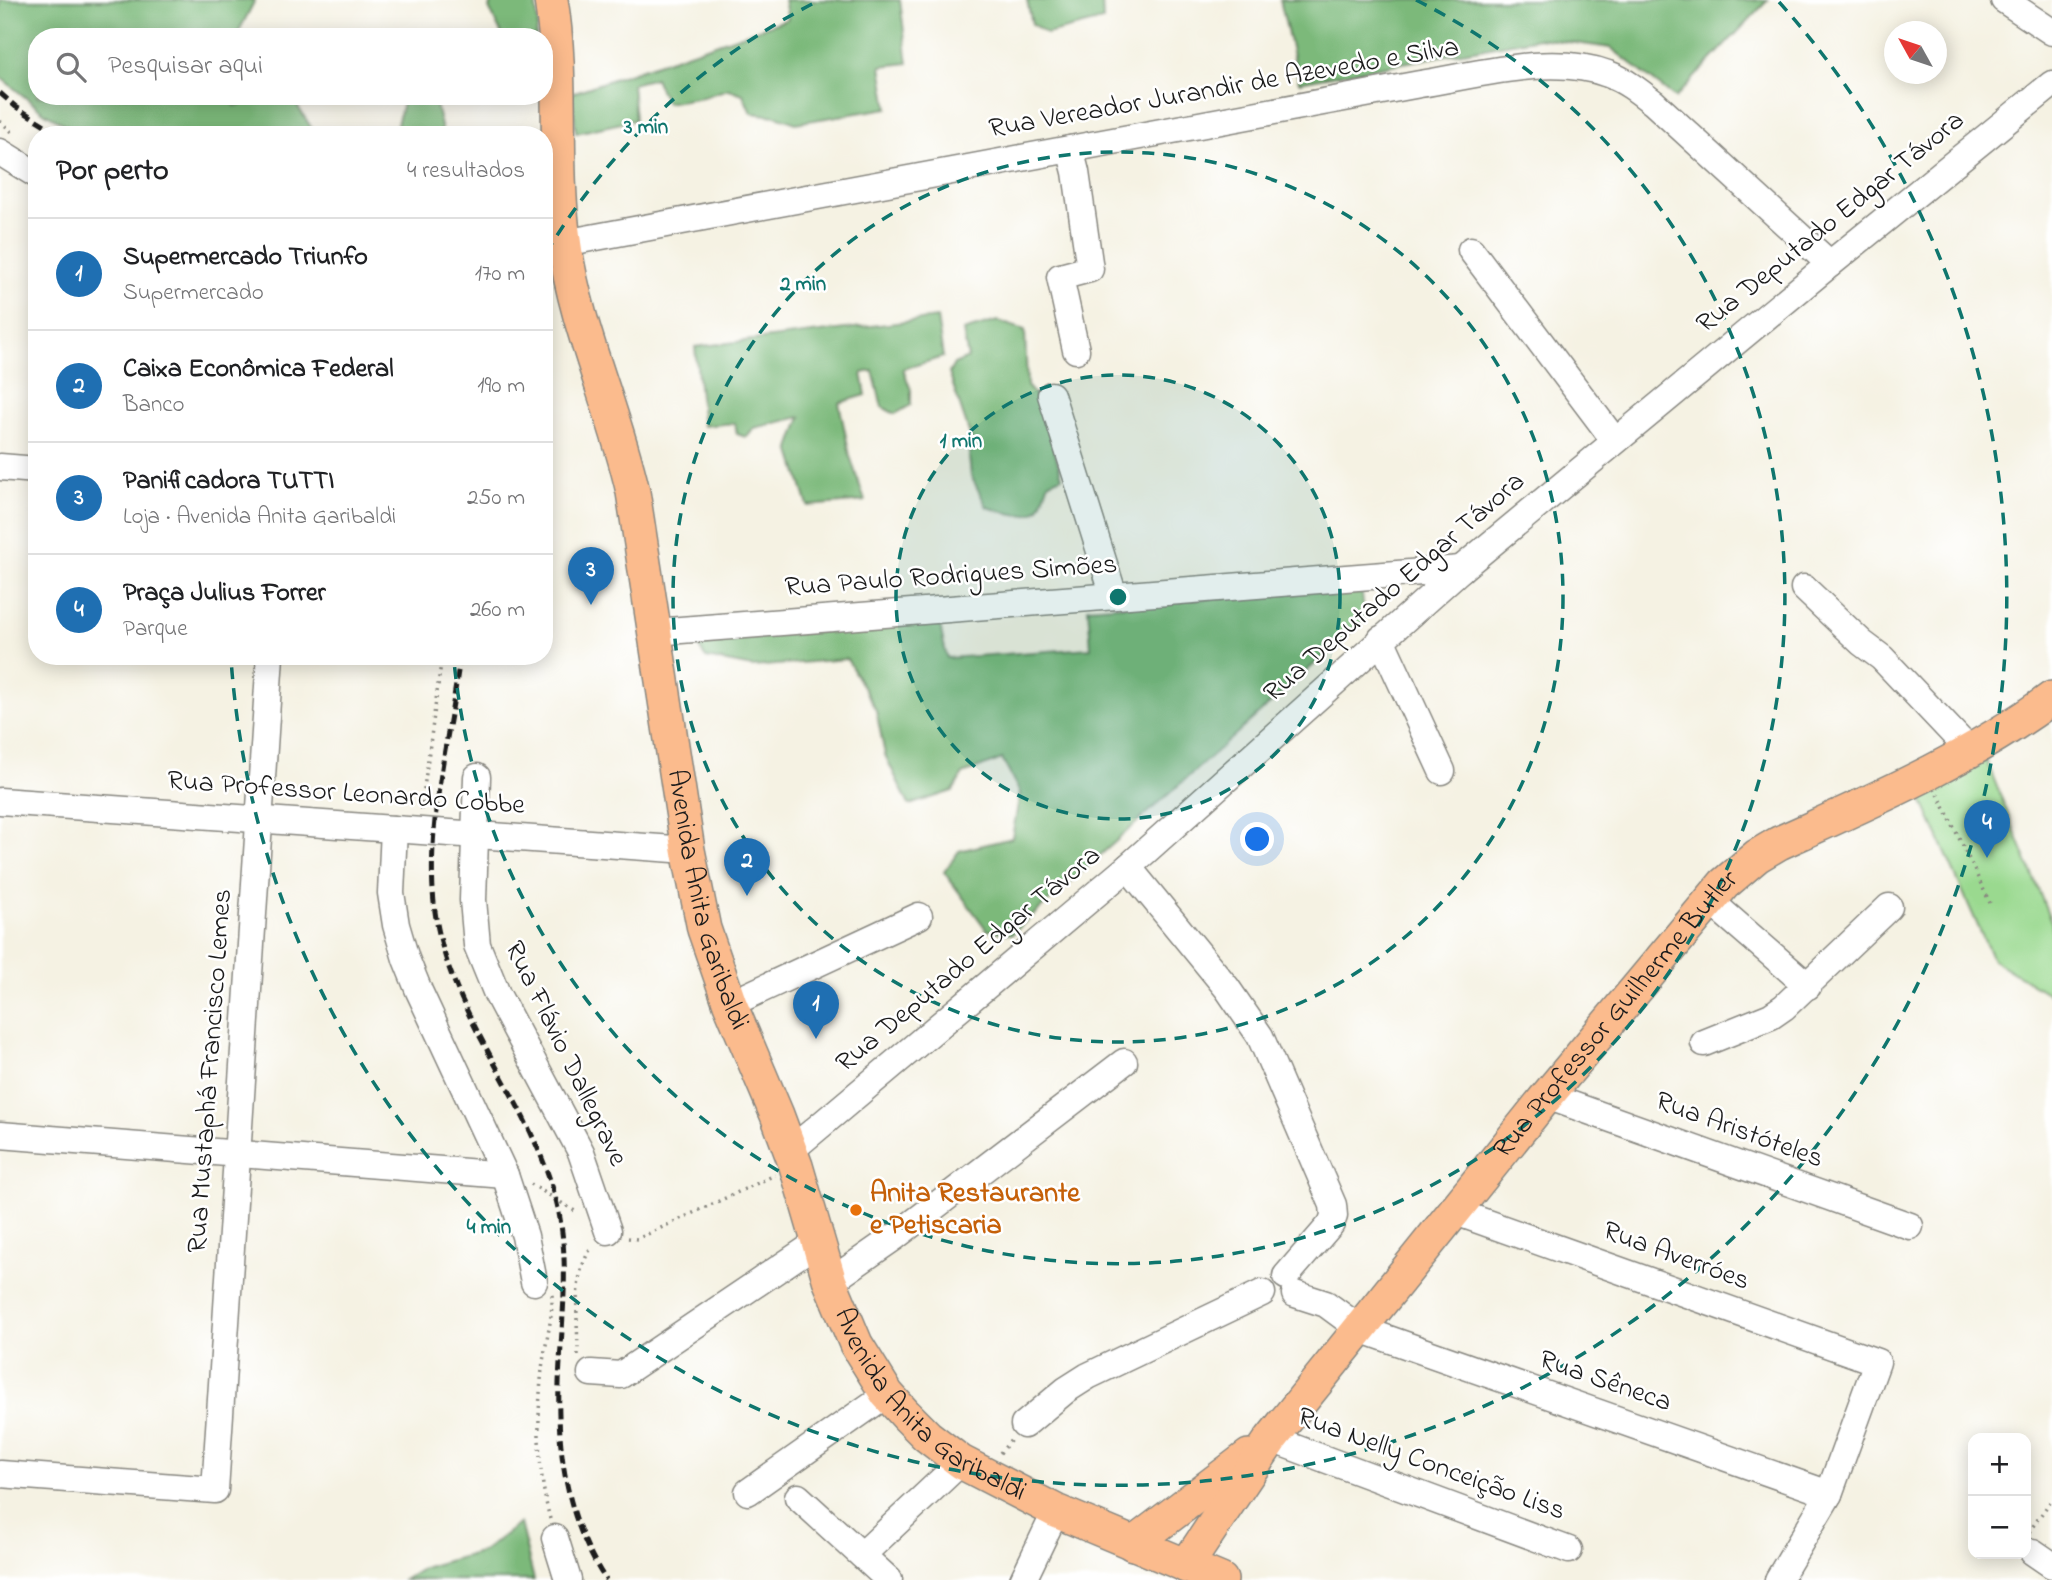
<!DOCTYPE html>
<html lang="pt">
<head>
<meta charset="utf-8">
<style>
	body { margin:0; font-family:"Indie Flower",sans-serif; background:#f2f2f2; color:#202124 }
	.controls { position:absolute; right:21px; bottom:21px; display:grid; overflow:hidden; border-radius:14px; box-shadow:0 4px 18px #0003 }
	.controls button { width:63px; height:63px; display:grid; place-items:center; padding:0; border:0; border-bottom:2px solid #e0e0e0; background:#fff; color:#202124; font:35px sans-serif }
	.compass { position:absolute; left:1884px; top:21px; width:63px; height:63px; border-radius:50%; background:#fff; box-shadow:0 4px 18px #0003; rotate:310deg }
	.you { position:absolute; left:1258px; top:840px; width:24px; height:24px; margin:-18px; border:5px solid #fff; border-radius:50%; background:#1a73e8; box-shadow:0 0 0 10px #1a73e833 }
	.badge { display:grid; place-items:center; width:46px; height:46px; border-radius:50%; background:#1f6fb2; color:#fff; font-size:23px; font-weight:700 }
	.pin { position:absolute; translate:-50% -58px; filter:drop-shadow(0 2px 4px #0008) }
	.pin::after { content:''; position:absolute; top:37px; width:24px; height:21px; background:inherit; clip-path:polygon(0 0,100% 0,50% 100%) }
	.list { margin:0; padding:0; list-style:none }
	h2 { display:flex; justify-content:space-between; align-items:center; height:91px; margin:0; padding:0 28px; font-size:30px }
	h2 small { font-size:23px; font-weight:400; color:#757577 }
	.list li { display:grid; grid-template-columns:46px 1fr auto; gap:21px; align-items:center; box-sizing:border-box; height:112px; padding:0 28px; border-top:2px solid #e0e0e0 }
	.list b { display:block; font-size:26px; white-space:nowrap }
	.list p { margin:0; font-size:23px; white-space:nowrap; color:#757577 }
	.list em { font-size:23px; font-style:normal; color:#757577 }
	.icon { flex:none; width:38px; height:38px; fill:none; stroke:currentColor; stroke-width:2; stroke-linecap:round; stroke-linejoin:round }
	.map { position:relative; flex:none; width:2052px; height:1580px; overflow:hidden }
	.search { position:absolute; background:#fff; box-shadow:0 4px 18px #0003; left:28px; top:28px; width:525px; height:77px; display:flex; align-items:center; gap:18px; box-sizing:border-box; padding:0 24px; border-radius:28px; color:#757577; font-size:26px }
	.panel { position:absolute; background:#fff; box-shadow:0 4px 18px #0003; left:28px; top:126px; width:525px; height:539px; border-radius:28px }
	.map>svg:first-child { display:block }
	.green { fill:#9ad98f; stroke:#5b7a56; stroke-width:2 }
	.forest { fill:#7bb97a; stroke:#4c6a4b; stroke-width:2 }
	.lines { fill:none; stroke-linecap:round; stroke-linejoin:round }
	.minor-casing { stroke:#888780; stroke-width:29 }
	.major-casing { stroke:#888780; stroke-width:36 }
	.path { stroke:#888780; stroke-width:3.5; stroke-dasharray:2 5; stroke-linecap:butt }
	.minor { stroke:#fff; stroke-width:26 }
	.major { stroke:#fbbb8d; stroke-width:33 }
	.rail { stroke:#1c1c1c; stroke-width:5; stroke-dasharray:10 5; stroke-linecap:butt }
	.ring { fill:none; stroke:#0f766e; stroke-width:3.5; stroke-dasharray:12 9 }
	.food-dot { fill:#e8710a; stroke:#fff; stroke-width:2.5 }
	.labels { text-anchor:middle; dominant-baseline:central; stroke-width:5; stroke-linejoin:round; paint-order:stroke }
	.street-label { font-size:28px; fill:#1c1c1c; stroke:#fff }
	.food-label { font-size:28px; font-weight:bold; fill:#c56008; stroke:#fff; text-anchor:start }
	.centre { fill:#0f766e; stroke:#fff; stroke-width:3.5 }
	.ring-label { font-size:21px; text-anchor:middle; font-weight:bold; fill:#0f766e; stroke:#fff; stroke-width:5; stroke-linejoin:round; paint-order:stroke }
</style>
</head>
<body>
<div class="map">
<svg width="2052" height="1580" viewBox="0 0 2052 1580">
	<rect width="100%" height="100%" fill="#fff"/>
	<filter id="ink" filterUnits="userSpaceOnUse"><feTurbulence type="fractalNoise" baseFrequency=".0143" numOctaves="2"/><feDisplacementMap in="SourceGraphic" scale="14" xChannelSelector="R" yChannelSelector="G"/><feConvolveMatrix kernelMatrix="1 2 1 2 8 2 1 2 1" color-interpolation-filters="sRGB"/></filter>
	<filter id="wash" filterUnits="userSpaceOnUse"><feTurbulence type="fractalNoise" baseFrequency=".00686" numOctaves="4" result="noise"/><feDisplacementMap in="SourceGraphic" scale="28" xChannelSelector="R" yChannelSelector="G"/><feGaussianBlur stdDeviation="1.57" result="paint"/><feColorMatrix in="noise" values="0 0 0 0 0 0 0 0 0 0 0 0 0 0 0 0 0 1.4 0 .05"/><feComposite in="paint" operator="in"/></filter>
	<g filter="url(#wash)">
		<rect width="100%" height="100%" fill="#f5f2e3"/>
		<path class="green" d="M1985,757L2052,924V996L1993,960L1919,793Z"/>
		<g class="forest">
			<path d="M0,0H255L236,37H37V96H230L235,106L266,96H291L316,135H84L45,113L0,77Z"/>
			<path d="M493,0H535L538,23L536,37H505L502,35L489,8Z"/>
			<path d="M784,0H900L908,63L881,66L888,108L796,123L776,116L751,113L743,94L728,89L703,97L666,103L655,78L632,84L635,120L576,133L572,93L788,19Z"/>
			<path d="M1027,0H1102L1103,20L1047,34L1032,24Z"/>
			<path d="M1280,0H1768L1675,98L1611,48L1539,38L1299,82Z"/>
			<path d="M408,96H434L443,135H394L404,99Z"/>
			<path d="M937,318L943,357L903,369L911,390V405L895,414L882,407L873,371L862,373L866,395L839,403L850,456L865,501L808,506L790,448L801,417L754,428L746,437L737,434L735,423L703,426L695,347Z"/>
			<path d="M997,321L1025,330L1027,386L1040,401L1062,477L1049,482C1046,490 1043,503 1038,509C1026,521 1001,511 987,507L971,476L969,456L973,444L949,373L954,364L968,358L963,331Z"/>
			<path d="M1361,586L1365,619L1012,934L987,930L944,872L959,851L1012,838L1020,793L1002,759L963,774L953,791L909,805L885,755L876,710L847,659L752,667L706,658L695,642L939,621L947,658L1091,648L1088,608Z"/>
			<path d="M520,1523L534,1580H404L423,1568L483,1551Z"/>
		</g>
	</g>
	<g filter="url(#ink)">
		<g class="lines">
			<g class="minor-casing">
				<g id="minor">
					<path d="M2004,0L2052,32"/>
					<path d="M1070,149L1076,172L1090,269L1060,277L1076,350"/>
					<path d="M0,152L37,175"/>
					<path d="M564,243L1420,84C1476,75 1553,53 1608,74C1625,80 1640,92 1654,103L1830,264"/>
					<path d="M1471,250L1615,441"/>
					<path d="M1051,395L1114,596"/>
					<path d="M0,467L37,470"/>
					<path d="M1804,588L1862,643L1882,658L1971,752"/>
					<path d="M655,632L1461,569"/>
					<path d="M1381,639L1442,771"/>
					<path d="M477,777L473,900L477,945L497,994L581,1152L608,1231"/>
					<path d="M0,801L688,850"/>
					<path d="M394,829L391,893L396,925L406,959L419,991L505,1175L525,1236L534,1282"/>
					<path d="M1128,867L1227,988L1260,1036L1333,1205L1334,1216L1331,1224L1286,1276"/>
					<path d="M1709,900L1808,986"/>
					<path d="M730,1004L919,916"/>
					<path d="M1704,1043L1771,1016L1784,1007L1889,907"/>
					<path d="M1547,1096L1910,1226"/>
					<path d="M0,1135L505,1175"/>
					<path d="M790,1151L1128,867L1461,569L1830,264L2052,84"/>
					<path d="M1453,1211L1877,1362L1829,1494L1778,1580"/>
					<path d="M830,1282L896,1236L1124,1062"/>
					<path d="M1295,1294L1326,1304L1360,1329L1829,1494"/>
					<path d="M591,1373L621,1375L818,1242"/>
					<path d="M1024,1425L1066,1390L1088,1376L1262,1293"/>
					<path d="M1271,1439L1569,1550"/>
					<path d="M0,1474L215,1490L270,656"/>
					<path d="M748,1492L887,1394"/>
					<path d="M798,1497L889,1580"/>
					<path d="M555,1538L568,1580"/>
					<path d="M2033,1552L2052,1565"/>
					<path d="M862,1555L961,1462"/>
					<path d="M1023,1580L1056,1511"/>
				</g>
			</g>
			<g class="major-casing">
				<g id="major">
					<path id="s1" d="M551,0C564,80 553,160 564,240C575,327 614,407 633,492L688,850L704,929L730,1004L777,1115L796,1166L830,1282L856,1344L887,1394L906,1415L927,1436L961,1462L1056,1511L1221,1580"/>
					<path d="M1133,1544L1249,1456"/>
					<path id="s2" d="M1186,1566L1271,1439L1547,1096L1724,884L1757,856L1779,843C1874,800 1968,760 2052,698"/>
				</g>
			</g>
			<g class="path">
				<path d="M0,121L12,132"/>
				<path d="M1938,794L1990,903"/>
				<path d="M421,810L442,656"/>
				<path d="M531,1184L578,1213"/>
				<path d="M628,1238L637,1239L775,1175"/>
				<path d="M578,1355C578,1320 571,1276 592,1247"/>
				<path d="M1000,1453L1011,1440"/>
				<path d="M550,1519C537,1470 537,1419 542,1369C545,1344 553,1319 552,1294"/>
				<path d="M2029,1532L2052,1499"/>
			</g>
			<use href="#minor" class="minor"/>
			<use href="#major" class="major"/>
			<g class="rail">
				<path d="M0,93L16,107L61,135"/>
				<path d="M460,656C450,737 426,821 434,903C445,1013 531,1098 557,1204C571,1263 561,1324 559,1383C557,1453 567,1521 606,1580"/>
			</g>
		</g>
	</g>
	<circle cx="1118" cy="597" r="222" fill="#0f766e" fill-opacity=".12"/>
	<g class="ring">
		<circle cx="1118" cy="597" r="222"/>
		<circle cx="1118" cy="597" r="445"/>
		<path d="M546 253A667 667 0 0 1 820 0M1416 0A667 667 0 1 1 454 661"/>
		<path d="M1779 2A889 889 0 1 1 231 659"/>
	</g>
	<circle class="food-dot" cx="856" cy="1210" r="7"/>
	<g class="labels">
		<g class="street-label">
			<text transform="translate(1224 89) rotate(-10)">Rua Vereador Jurandir de Azevedo e Silva</text>
			<text transform="translate(1831 223) rotate(-39)">Rua Deputado Edgar Távora</text>
			<text transform="translate(951 577) rotate(-4)">Rua Paulo Rodrigues Simões</text>
			<text transform="translate(1395 588) rotate(-41)">Rua Deputado Edgar Távora</text>
			<text transform="translate(346 794) rotate(4)">Rua Professor Leonardo Cobbe</text>
			<text stroke="none"><textPath href="#s1" startOffset="917">Avenida Anita Garibaldi</textPath></text>
			<text transform="translate(969 960) rotate(-40)">Rua Deputado Edgar Távora</text>
			<text stroke="none"><textPath href="#s2" startOffset="700">Rua Professor Guilherme Butler</textPath></text>
			<text transform="translate(565 1054) rotate(64)">Rua Flávio Dallegrave</text>
			<text transform="translate(211 1071) rotate(-86)">Rua Mustaphá Francisco Lemes</text>
			<text transform="translate(1739 1131) rotate(20)">Rua Aristóteles</text>
			<text transform="translate(1676 1257) rotate(20)">Rua Averróes</text>
			<text transform="translate(1605 1382) rotate(19)">Rua Sêneca</text>
			<text stroke="none"><textPath href="#s1" startOffset="1484">Avenida Anita Garibaldi</textPath></text>
			<text transform="translate(1431 1465) rotate(20)">Rua Nelly Conceição Liss</text>
		</g>
		<g class="food-label">
			<text x="870" y="1194">Anita Restaurante<tspan x="870" dy="32">e Petiscaria</tspan></text>
		</g>
	</g>
	<circle cx="1118" cy="597" r="10" class="centre"/>
	<g class="ring-label">
		<text x="646" y="133">3 min</text>
		<text x="803" y="290">2 min</text>
		<text x="961" y="447">1 min</text>
		<text x="489" y="1233">4 min</text>
	</g>
</svg>
<div class="controls">
<button>+</button>
<button>−</button>
</div>
<svg class="compass" viewBox="-18 -18 36 36"><path d="M0-13l5 13h-10z" fill="#e53935"/><path d="M0 13l5-13h-10z" fill="#757577"/></svg>
<div class="you"></div>
<div class="pin badge" style="left:816px;top:1039px">1</div>
<div class="pin badge" style="left:747px;top:896px">2</div>
<div class="pin badge" style="left:591px;top:605px">3</div>
<div class="pin badge" style="left:1987px;top:858px">4</div>
<div class="search"><svg class="icon" aria-label="search" viewBox="0 0 24 24"><circle cx="10" cy="10" r="6"/><path d="M15 15l6 6"/></svg>Pesquisar aqui</div>
<section class="panel">
<h2>Por perto<small>4 resultados</small></h2>
<ul class="list">
<li><span class="badge">1</span><div><b>Supermercado Triunfo</b><p>Supermercado</p></div><em>170 m</em></li>
<li><span class="badge">2</span><div><b>Caixa Econômica Federal</b><p>Banco</p></div><em>190 m</em></li>
<li><span class="badge">3</span><div><b>Panificadora TUTTI</b><p>Loja · Avenida Anita Garibaldi</p></div><em>250 m</em></li>
<li><span class="badge">4</span><div><b>Praça Julius Forrer</b><p>Parque</p></div><em>260 m</em></li>
</ul>
</section>
</div>
</body>
</html>
